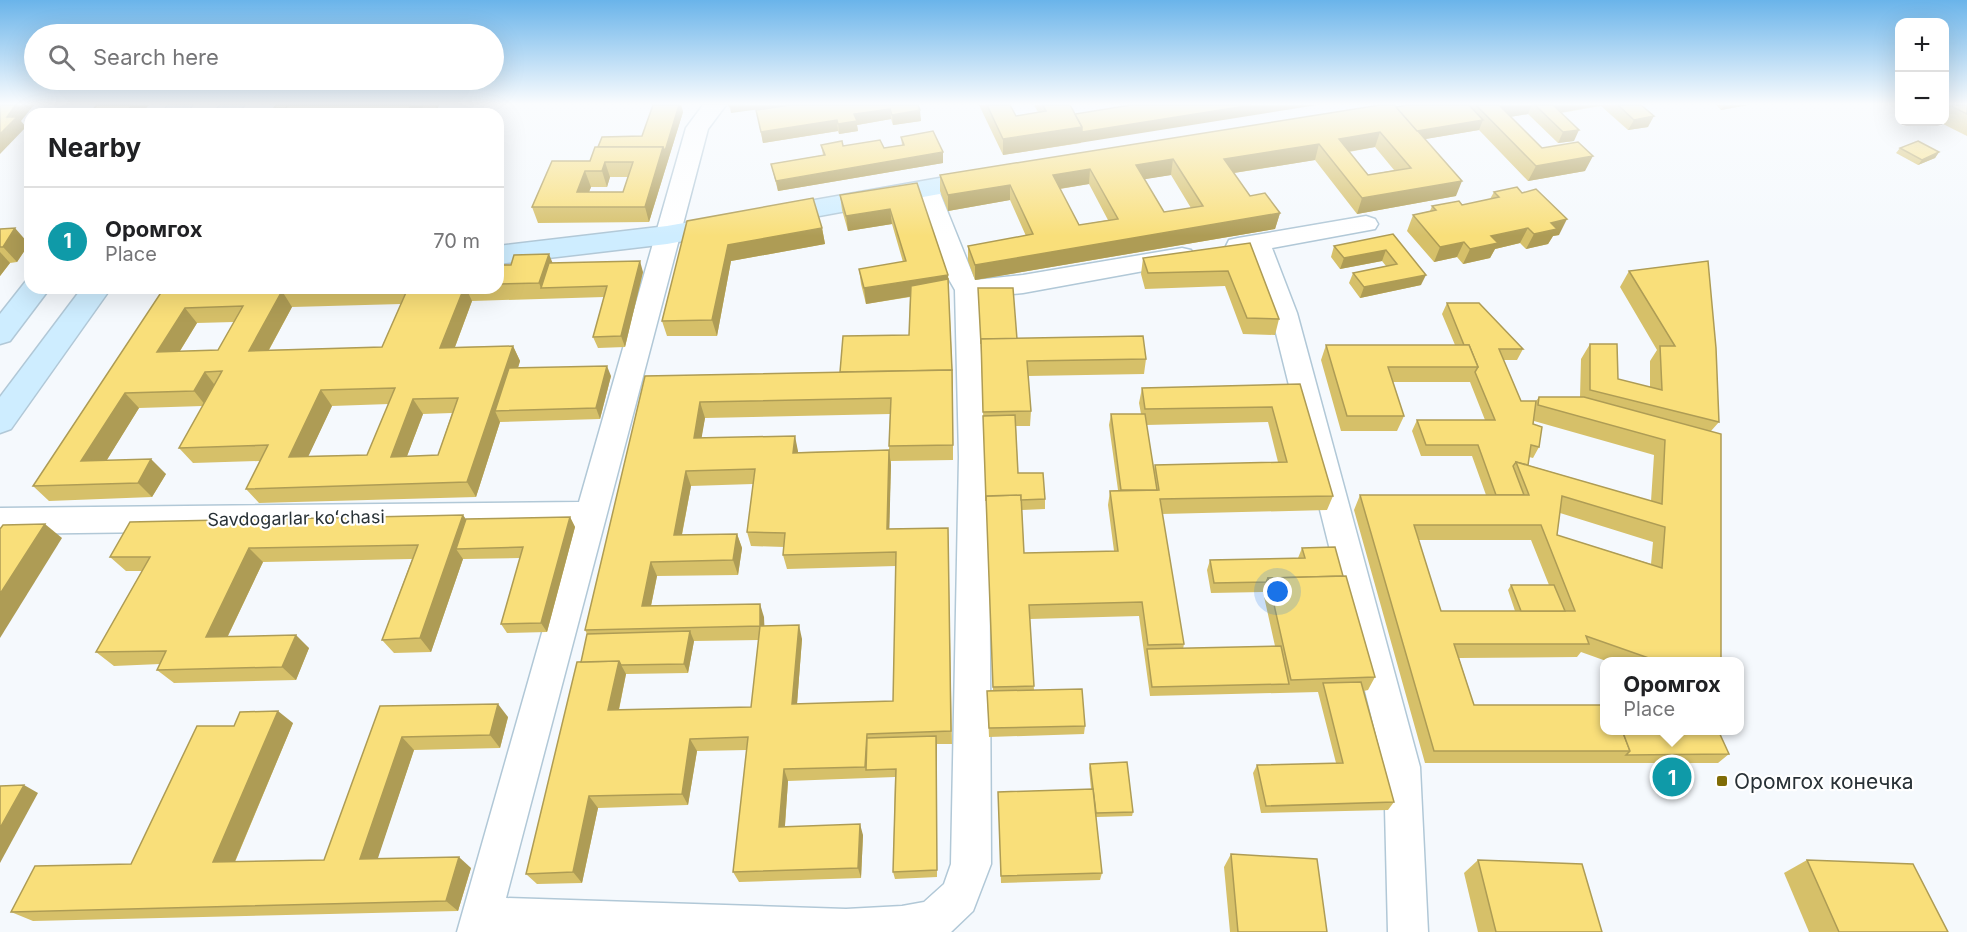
<!DOCTYPE html>
<html lang="en">
<head>
<meta charset="utf-8">
<style>
	body { margin:0; font-family:Inter,sans-serif; background:#f6f6f6; color:#202124 }
	.controls { position:absolute; right:18px; top:18px; display:grid; overflow:hidden; border-radius:12px; box-shadow:0 6px 24px #0002 }
	.controls button { width:54px; height:54px; display:grid; place-items:center; padding:0; border:0; border-bottom:2px solid #e0e0e0; background:#fff; color:#202124; font:30px sans-serif }
	.you { position:absolute; left:1278px; top:592px; width:21px; height:21px; margin:-15px; border:4px solid #fff; border-radius:50%; background:#1a73e8; box-shadow:0 0 0 9px #1a73e833 }
	.badge { display:grid; place-items:center; width:39px; height:39px; border-radius:50%; background:#806c06; color:#fff; font-size:20px; font-weight:700 }
	.pin { position:absolute; translate:-50% -50%; border:3px solid #fff; box-shadow:0 2px 6px #0006 }
	.popup { position:absolute; left:1600px; top:657px; width:144px; height:78px; box-sizing:border-box; display:grid; place-content:center; border-radius:12px; background:#fff; filter:drop-shadow(0 2px 4px #0005); font-size:20px; white-space:nowrap; color:#757577 }
	.popup b { font-size:22px; color:#202124 }
	.popup::after { content:''; position:absolute; left:50%; top:100%; margin-left:-12px; border:12px solid transparent; border-top-color:#fff }
	.list { margin:0; padding:0; list-style:none }
	h2 { display:flex; justify-content:space-between; align-items:center; height:78px; margin:0; padding:0 24px; font-size:26px }
	h2 small { font-size:20px; font-weight:400; color:#757577 }
	.list li { display:grid; grid-template-columns:39px 1fr auto; gap:18px; align-items:center; box-sizing:border-box; height:108px; padding:0 24px; border-top:2px solid #e0e0e0 }
	.list b { display:block; font-size:22px; white-space:nowrap }
	.list p { margin:0; font-size:20px; white-space:nowrap; color:#757577 }
	.list em { font-size:20px; font-style:normal; color:#757577 }
	.icon { flex:none; width:33px; height:33px; fill:none; stroke:currentColor; stroke-width:2; stroke-linecap:round; stroke-linejoin:round }
	.map { position:relative; flex:none; width:1967px; height:932px; overflow:hidden }
	.search { position:absolute; background:#fff; box-shadow:0 6px 24px #0002; left:24px; top:24px; width:480px; height:66px; display:flex; align-items:center; gap:15px; box-sizing:border-box; padding:0 21px; border-radius:33px; color:#757577; font-size:22px }
	.panel { position:absolute; background:#fff; box-shadow:0 6px 24px #0002; left:24px; top:108px; width:480px; height:186px; border-radius:18px }
	.map>svg:first-child { display:block }
	.lines { fill:none; stroke-linecap:round; stroke-linejoin:round }
	.street-casing { stroke:#b1c8d7; stroke-width:3 }
	.secondary-casing { stroke:#b1c8d7; stroke-width:3 }
	.street { fill:#fff; fill-rule:evenodd }
	.secondary { fill:#ceedff; fill-rule:evenodd }
	.wall { fill:#d6c069; fill-rule:evenodd }
	.shaded-wall { fill:#ae9c55 }
	.building { fill:#f9df7a; stroke:#ae9c55; stroke-width:1.5; fill-rule:evenodd }
	.poi-dot { fill:#806c06; stroke:#fff; stroke-width:2 }
	.labels { text-anchor:middle; dominant-baseline:central; stroke-width:4.5; stroke-linejoin:round; paint-order:stroke }
	.street-label { font-size:18px; fill:#283136; stroke:#fff }
	.near-poi-label { font-size:21px; fill:#283136; stroke:#fff; text-anchor:start }
</style>
</head>
<body>
<div class="map">
<svg width="1967" height="932" viewBox="0 0 1967 932">
	<rect width="100%" height="100%" fill="#f5f9fd"/>
	<g class="lines">
		<g class="street-casing">
			<g id="street">
				<path d="M703,105H726L708,129L506,898L846,909L902,906L924,902L944,884L951,864L959,457L955,290L943,269L914,188L918,183L926,181L934,183L938,188L975,280L1023,275L1182,248L1191,250L1195,256L1191,262L1182,264L1023,293L981,297L989,457L991,864L973,911L951,932H457L572,527L0,534V508L579,502L686,128Z"/>
				<path d="M1366,216L1375,219L1378,224L1375,229L1272,248L1297,313L1420,767L1428,932H1388L1384,767L1271,313L1248,252H1229L1226,246L1229,240L1238,238Z"/>
			</g>
		</g>
		<g class="secondary-casing">
			<g id="secondary">
				<path d="M168,105H192L186,114H162Z"/>
				<path d="M220,105H244L238,114H214Z"/>
				<path d="M985,170L994,172L998,178L994,184L667,244L498,264V246L667,226Z"/>
				<path d="M30,280V288H50L10,341L0,344V314L26,281Z"/>
				<path d="M82,288H111L11,429L0,433V397Z"/>
			</g>
		</g>
		<use href="#street" class="street"/>
		<use href="#secondary" class="secondary"/>
	</g>
	<g class="wall">
		<path d="M276,105H439L437,110H424L422,114H277L274,108Z"/>
		<path d="M653,105H681L683,112L649,222L538,223L532,207L590,161L598,147L642,136ZM610,177H628L623,192H589L591,187H607Z"/>
		<path d="M918,105L921,121L893,125L891,119L857,125L858,131L839,134L838,131L763,143L756,110Z"/>
		<path d="M979,105H1010L1016,116L1038,112L1034,105H1070L1081,143L1003,155Z"/>
		<path d="M1408,105H1641L1648,127L1628,130L1601,106L1561,113L1574,141L1558,143L1528,114L1510,117L1542,148L1585,171L1528,181L1479,130L1425,139L1456,196L1357,214L1315,160L1234,173L1250,196L1280,213L1275,229L975,280L968,261V246L1026,236L1010,200L948,211L940,191V175ZM1375,147L1394,170L1368,175L1349,152ZM1171,175L1191,208L1164,212L1144,179ZM1089,184L1108,220L1079,225L1060,189Z"/>
		<path d="M1716,105H1748L1721,110Z"/>
		<path d="M1944,105H1967V136L1939,122H1944Z"/>
		<path d="M901,137L943,163L778,191L771,164L823,155L821,145L884,148L902,145Z"/>
		<path d="M1900,148L1939,152L1935,158L1918,165L1896,153Z"/>
		<path d="M917,183L948,275L953,385V460L891,461L889,529L948,528L952,744H937V877L895,879L893,872L895,777L788,781L785,826L863,835L861,878L739,882L733,872L747,750L697,751L688,805L598,808L582,883L537,884L526,874L581,662L587,634L585,630L645,376L840,372L909,335L910,297L866,304L861,284L859,269L903,262L892,224L848,231L842,210L840,195ZM890,414L889,450L798,452V451L701,438L705,418ZM753,484L747,532L751,546L784,547L783,555L787,569L896,566L893,701L797,704L802,639L764,626V617L651,606L657,576L738,575L742,548L737,534L682,535L691,486ZM759,640L751,707L619,710L626,674L688,673L694,641Z"/>
		<path d="M1494,192L1559,235L1553,236L1548,244L1526,249L1520,243L1495,249L1490,258L1463,264L1457,257L1434,262L1407,231L1413,215L1430,211L1432,206L1462,205L1490,199Z"/>
		<path d="M687,221L822,228L825,244L731,261L717,336H667L662,321Z"/>
		<path d="M0,229L29,244L17,262L10,263L0,276Z"/>
		<path d="M1393,234L1421,285L1360,298L1349,283L1353,273L1386,266L1382,261L1340,269L1331,257L1334,246Z"/>
		<path d="M1250,243L1279,319L1275,335L1243,334L1225,286L1145,289L1141,274L1143,258Z"/>
		<path d="M1708,261L1719,422L1711,431L1721,662H1609L1581,652L1577,657L1459,658L1474,705L1729,754L1718,763H1425L1354,510L1360,495H1486L1472,456H1421L1412,431L1417,420H1485L1470,382H1393L1404,416L1397,431H1341L1321,360L1326,345H1455L1442,314L1447,303L1523,349L1517,360H1503L1521,401H1536L1539,397H1580L1581,359L1590,344L1618,379L1650,387V361L1657,350L1620,287L1629,271ZM1534,421L1654,455L1651,501L1528,465L1529,457L1533,458L1539,447L1533,424ZM1560,513L1653,542L1651,564L1557,535ZM1418,540H1531L1549,585H1511L1508,590L1515,611H1441Z"/>
		<path d="M552,263L643,272L625,347L598,348L593,337L604,297L472,301L455,347L513,346L520,361L518,368L611,376L600,419L500,422L476,497L259,503L246,489L260,461L193,463L179,448L203,406L139,408L106,461L166,474L152,497L49,501L33,486L164,288H498V265ZM401,304L382,347L269,350L292,307ZM234,322L218,350L180,351L197,323ZM389,404L367,455L308,456L332,406ZM452,413L438,455L407,456L423,414Z"/>
		<path d="M979,299L1017,339L1146,359L1144,374L1028,376L1031,411L1030,426H1016L1018,473L1045,499V509L1022,510L1024,553L1114,551L1108,505L1110,491L1118,490L1109,425L1111,414H1141L1139,403L1142,388L1300,384L1333,496L1327,510L1162,514L1184,644L1183,649L1275,646L1263,592L1211,593L1207,570L1210,560L1298,558L1302,548L1343,576L1375,677L1368,690L1364,691L1394,802L1388,810L1261,813L1253,773L1257,765L1336,763L1318,692L1150,696L1139,616L1030,619L1034,690L1085,726L1084,734L989,737L987,691L993,690ZM1268,422L1278,462L1155,465L1154,469L1146,425Z"/>
		<path d="M570,517L575,527L547,632L507,633L501,624L520,558L463,559L431,652L394,653L382,640L412,559L263,562L228,636L309,648L296,680L174,683L157,670L160,664L114,666L96,652L142,571H126L110,557L466,519Z"/>
		<path d="M380,706L508,717L500,748L414,750L377,859L471,868L458,911L33,921L11,912L131,864L234,726L293,723L235,862L324,860Z"/>
		<path d="M1090,764L1133,812L1132,816L1096,817L1102,873L1100,880L1001,883L998,792L1091,789L1089,768Z"/>
		<path d="M1231,854L1327,932H1230L1224,867Z"/>
		<path d="M1478,860L1602,932H1478L1464,873Z"/>
		<path d="M1807,860L1948,932H1809L1784,873Z"/>
	</g>
	<g class="shaded-wall">
		<path d="M16,105H34L21,121L26,127L0,154V134L7,117Z"/>
		<path d="M132,105H149L141,114H125Z"/>
		<path d="M411,105H422L424,110L422,114H407Z"/>
		<path d="M435,105H439L437,110Z"/>
		<path d="M679,105H681L683,112L649,222L645,207L663,147Z"/>
		<path d="M746,105H783V106L731,113L730,107Z"/>
		<path d="M1252,105H1317L1003,155V139L1082,127Z"/>
		<path d="M1497,105H1532L1528,114L1491,120Z"/>
		<path d="M1551,105H1601L1547,115Z"/>
		<path d="M1724,105H1748L1721,110Z"/>
		<path d="M890,109L891,119L857,125L858,131L839,134L838,124L854,114Z"/>
		<path d="M920,110L921,121L893,125L892,115Z"/>
		<path d="M1654,116L1648,127L1628,130L1634,120Z"/>
		<path d="M837,120L838,131L763,143L761,132Z"/>
		<path d="M1483,120L1479,130L1408,142L1412,131Z"/>
		<path d="M1579,130L1574,141L1558,143L1563,132Z"/>
		<path d="M1380,132L1375,147L1334,154L1339,139Z"/>
		<path d="M1319,144L1315,160L1221,175L1224,159Z"/>
		<path d="M943,152V163L778,191L776,181Z"/>
		<path d="M1939,152L1935,158L1918,165L1922,160Z"/>
		<path d="M1593,156L1585,171L1528,181L1536,166Z"/>
		<path d="M1173,159L1171,175L1134,181L1136,165Z"/>
		<path d="M605,162L610,177L607,187L602,171Z"/>
		<path d="M1090,169L1089,184L1052,190L1053,175Z"/>
		<path d="M585,171L591,187L583,207L577,192Z"/>
		<path d="M1462,181L1456,196L1357,214L1362,198Z"/>
		<path d="M1010,185V200L948,211V195Z"/>
		<path d="M890,209L892,224L848,231L846,216Z"/>
		<path d="M1280,213L1275,229L975,280V265Z"/>
		<path d="M1567,219L1559,235L1553,236L1548,244L1526,249L1534,234L1551,223Z"/>
		<path d="M15,228L29,244L17,262L3,247Z"/>
		<path d="M822,228L825,244L731,261L717,336L712,320L728,245Z"/>
		<path d="M1528,228L1520,243L1495,249L1490,258L1463,264L1470,249L1491,236Z"/>
		<path d="M1464,242L1457,257L1434,262L1440,247Z"/>
		<path d="M1386,250L1382,261L1340,269L1344,258Z"/>
		<path d="M0,252L10,263L0,276Z"/>
		<path d="M549,254L555,269L541,288L539,283Z"/>
		<path d="M640,261L643,272L625,347L621,336Z"/>
		<path d="M948,275L949,290L866,304L864,288Z"/>
		<path d="M1426,275L1421,285L1360,298L1364,287Z"/>
		<path d="M464,288H466L472,301L449,363L440,348Z"/>
		<path d="M282,291L292,307L260,366L249,351Z"/>
		<path d="M185,308L197,323L170,367L157,352Z"/>
		<path d="M513,346L520,361L504,411H495L500,422L476,497L467,482Z"/>
		<path d="M607,366L611,376L600,419L596,408Z"/>
		<path d="M205,372L217,388L206,406L194,391Z"/>
		<path d="M321,390L332,406L301,472L289,457Z"/>
		<path d="M125,393L139,408L97,476L81,461Z"/>
		<path d="M413,399L423,414L401,472L391,457Z"/>
		<path d="M700,402L705,418L699,453L694,438Z"/>
		<path d="M795,436L798,451L796,467L793,453Z"/>
		<path d="M889,450L891,465L889,543L887,529Z"/>
		<path d="M151,459L166,474L152,497L138,483Z"/>
		<path d="M686,471L691,486L679,549L674,535Z"/>
		<path d="M463,515L473,529L456,549L463,559L431,652L420,638Z"/>
		<path d="M570,517L575,527L547,632L541,623Z"/>
		<path d="M45,524L62,538L0,638V594Z"/>
		<path d="M737,534L742,548L738,575L733,560Z"/>
		<path d="M249,548L263,562L221,650L206,637Z"/>
		<path d="M651,562L657,576L648,620L642,606Z"/>
		<path d="M760,604L764,617L765,640L760,626Z"/>
		<path d="M799,625L802,639L796,717L792,704Z"/>
		<path d="M690,631L694,641L688,673L684,664Z"/>
		<path d="M296,635L309,648L296,680L282,667Z"/>
		<path d="M619,661L626,674L616,723L608,710Z"/>
		<path d="M498,704L508,717L500,748L490,735Z"/>
		<path d="M278,711L293,723L230,873L213,862Z"/>
		<path d="M936,736L937,744V877V870Z"/>
		<path d="M402,737L414,750L374,870L360,859Z"/>
		<path d="M690,739L697,751L688,805L682,794Z"/>
		<path d="M784,769L788,781L784,838L779,827Z"/>
		<path d="M24,785L38,793L0,863V828Z"/>
		<path d="M589,796L598,808L582,883L573,872Z"/>
		<path d="M860,824L863,835L861,878L858,868Z"/>
		<path d="M459,857L471,868L458,911L446,901Z"/>
	</g>
	<g class="building">
		<path d="M0,105H16L7,117H17L0,134Z"/>
		<path d="M97,105H132L125,114H89Z"/>
		<path d="M276,105H288L286,108H274Z"/>
		<path d="M288,105H411L407,114H282Z"/>
		<path d="M653,105H679L665,151L663,147H598L602,137L642,136Z"/>
		<path d="M729,105H746L730,107Z"/>
		<path d="M790,105H918L920,110L892,115L890,109L854,114L857,121L838,124L837,120L761,132L756,110Z"/>
		<path d="M987,105H1010L1016,116L1046,111L1043,105H1070L1082,127L1003,139Z"/>
		<path d="M1131,105H1252L1082,132V127L1075,114Z"/>
		<path d="M1380,105H1395L1462,181L1362,198L1319,144L1224,159L1250,196L1265,193L1280,213L975,265L968,246L1033,234L1010,185L948,195L940,175ZM1380,132L1411,168L1368,175L1339,139ZM1173,159L1203,206L1164,212L1136,165ZM1090,169L1118,219L1079,225L1053,175Z"/>
		<path d="M1408,105H1469L1483,120L1417,131L1396,107Z"/>
		<path d="M1476,105H1499L1542,148L1578,142L1593,156L1536,166Z"/>
		<path d="M1535,105H1553L1579,130L1563,132Z"/>
		<path d="M1618,105H1641L1654,116L1634,120Z"/>
		<path d="M1949,105H1967V114Z"/>
		<path d="M933,131L943,152L776,181L771,164L825,155L821,145L842,141L843,146L880,140L884,148L904,145L901,137Z"/>
		<path d="M1918,141L1939,152L1922,160L1900,148Z"/>
		<path d="M595,147H663L645,207H532L552,161H590ZM605,162H633L623,192H577L585,171H602Z"/>
		<path d="M917,183L948,275L864,288L859,269L906,261L890,209L846,216L840,195Z"/>
		<path d="M1517,187L1522,193L1536,189L1567,219L1551,223L1557,229L1534,234L1528,228L1491,236L1498,243L1470,249L1464,242L1440,247L1413,215L1436,210L1432,206L1459,201L1462,205L1499,197L1494,192Z"/>
		<path d="M813,198L822,228L728,245L712,320L662,321L687,221Z"/>
		<path d="M15,228L3,247H0V229Z"/>
		<path d="M1393,234L1426,275L1364,287L1353,273L1397,264L1386,250L1344,258L1334,246Z"/>
		<path d="M1250,243L1279,319L1247,318L1228,271L1148,273L1143,258Z"/>
		<path d="M549,254L539,283L498,284V265H511L514,255Z"/>
		<path d="M640,261L621,336L593,337L607,286L541,288L549,263Z"/>
		<path d="M1708,261L1716,348L1719,422L1590,390V344H1617L1618,379L1662,390L1660,346H1675L1629,271Z"/>
		<path d="M948,279L952,370L840,372L843,336L909,335L911,286Z"/>
		<path d="M164,288H464L440,348L513,346L467,482L246,489L268,445L179,448L222,371L205,372L194,391L125,393L81,461L151,459L138,483L33,486ZM408,288L382,347L249,351L282,291ZM243,306L218,350L157,352L185,308ZM395,388L367,455L289,457L321,390ZM458,398L438,455L391,457L413,399Z"/>
		<path d="M978,288H1013L1017,339H981V344Z"/>
		<path d="M1447,303H1479L1523,349H1499L1521,401H1536L1533,424L1542,427L1539,447L1531,445L1528,465L1516,462L1513,466L1524,495H1496L1478,445H1426L1417,420H1495L1475,372L1478,367L1469,345H1464Z"/>
		<path d="M1143,336L1146,359L1027,361L1031,411L983,412L981,339Z"/>
		<path d="M1326,345H1469L1478,367H1388L1404,416H1347Z"/>
		<path d="M607,366L596,408L495,411L509,368Z"/>
		<path d="M952,370L953,445L889,446L891,398L700,402L694,438L795,436L793,453L889,450L887,529L948,528L951,731L867,734L865,767L784,769L779,827L860,824L858,868L733,872L748,737L690,739L682,794L589,796L573,872L526,874L577,662L619,661L608,710L751,707L760,626L585,630L645,376ZM755,469L747,532L785,533L783,555L896,552L893,701L792,704L799,625L760,626V604L642,606L651,562L733,560L737,534L674,535L686,471Z"/>
		<path d="M1300,384L1333,496L1160,499L1184,644L1148,645L1142,602L1029,605L1034,686L993,687L986,496L1021,495L1024,553L1118,551L1110,491L1159,490L1155,465L1287,462L1272,407L1145,409L1142,388Z"/>
		<path d="M1539,397H1584L1721,434V662H1660L1586,636L1589,644H1454L1474,705H1605V730H1622L1630,751H1434L1360,495H1529L1516,462L1662,504L1665,440L1538,405ZM1562,496L1665,527L1662,568L1557,535ZM1414,525H1541L1575,611H1441Z"/>
		<path d="M1111,414H1145L1157,490H1121Z"/>
		<path d="M1015,415L1018,473H1043L1045,499L1021,500V495L986,496V501L983,416Z"/>
		<path d="M463,515L420,638L382,640L418,545L249,548L206,637L296,635L282,667L157,670L166,651L96,652L150,557H110L130,522Z"/>
		<path d="M570,517L541,623L501,624L523,547L456,549L466,519Z"/>
		<path d="M45,524L0,594V529L3,525Z"/>
		<path d="M1335,547L1343,576L1268,578L1266,582L1214,583L1210,560L1305,558L1302,548Z"/>
		<path d="M1346,576L1375,677L1291,680L1268,578Z"/>
		<path d="M1511,585H1554L1565,611H1521Z"/>
		<path d="M690,631L684,664L621,665L619,661L581,662L587,634Z"/>
		<path d="M1281,646L1289,684L1152,687L1147,649Z"/>
		<path d="M1361,682L1394,802L1266,806L1257,765L1343,763L1323,683Z"/>
		<path d="M1082,689L1085,726L989,728L987,691Z"/>
		<path d="M498,704L490,735L402,737L360,859L459,857L446,901L11,912L35,866L131,864L197,726H234L240,712L278,711L213,862L324,860L380,706Z"/>
		<path d="M1622,730H1718L1729,754L1626,755L1630,751Z"/>
		<path d="M936,736L937,870L893,872L896,769L866,770L867,738Z"/>
		<path d="M1127,762L1133,812L1096,813L1090,764Z"/>
		<path d="M24,785L0,828V786Z"/>
		<path d="M1093,789L1102,873L1001,876L998,792Z"/>
		<path d="M1231,854L1317,859L1327,932H1238Z"/>
		<path d="M1478,860L1582,864L1602,932H1496Z"/>
		<path d="M1807,860L1913,864L1948,932H1839Z"/>
	</g>
	<linearGradient id="sky" x2="0" y2="1"><stop stop-color="#6ab4ea"/><stop offset="0.44" stop-color="#fafcfe"/><stop offset="1" stop-color="#fafcfe" stop-opacity="0"/></linearGradient>
	<rect width="1967" height="236" fill="url(#sky)"/>
	<rect class="poi-dot" x="1716" y="775" width="12" height="12" rx="3"/>
	<g class="labels">
		<g class="street-label">
			<text transform="translate(296 518) rotate(-1)">Savdogarlar koʻchasi</text>
		</g>
		<g class="near-poi-label">
			<text x="1734" y="781">Оромгох конечка</text>
		</g>
	</g>
</svg>
<div class="controls">
<button>+</button>
<button>−</button>
</div>
<div class="you"></div>
<div class="pin badge" style="left:1672px;top:777px;background:#0f9aa8">1</div>
<div class="popup"><b>Оромгох</b>Place</div>
<div class="search"><svg class="icon" aria-label="search" viewBox="0 0 24 24"><circle cx="10" cy="10" r="6"/><path d="M15 15l6 6"/></svg>Search here</div>
<section class="panel">
<h2>Nearby<small></small></h2>
<ul class="list">
<li><span class="badge" style="background:#0f9aa8">1</span><div><b>Оромгох</b><p>Place</p></div><em>70 m</em></li>
</ul>
</section>
</div>
</body>
</html>
